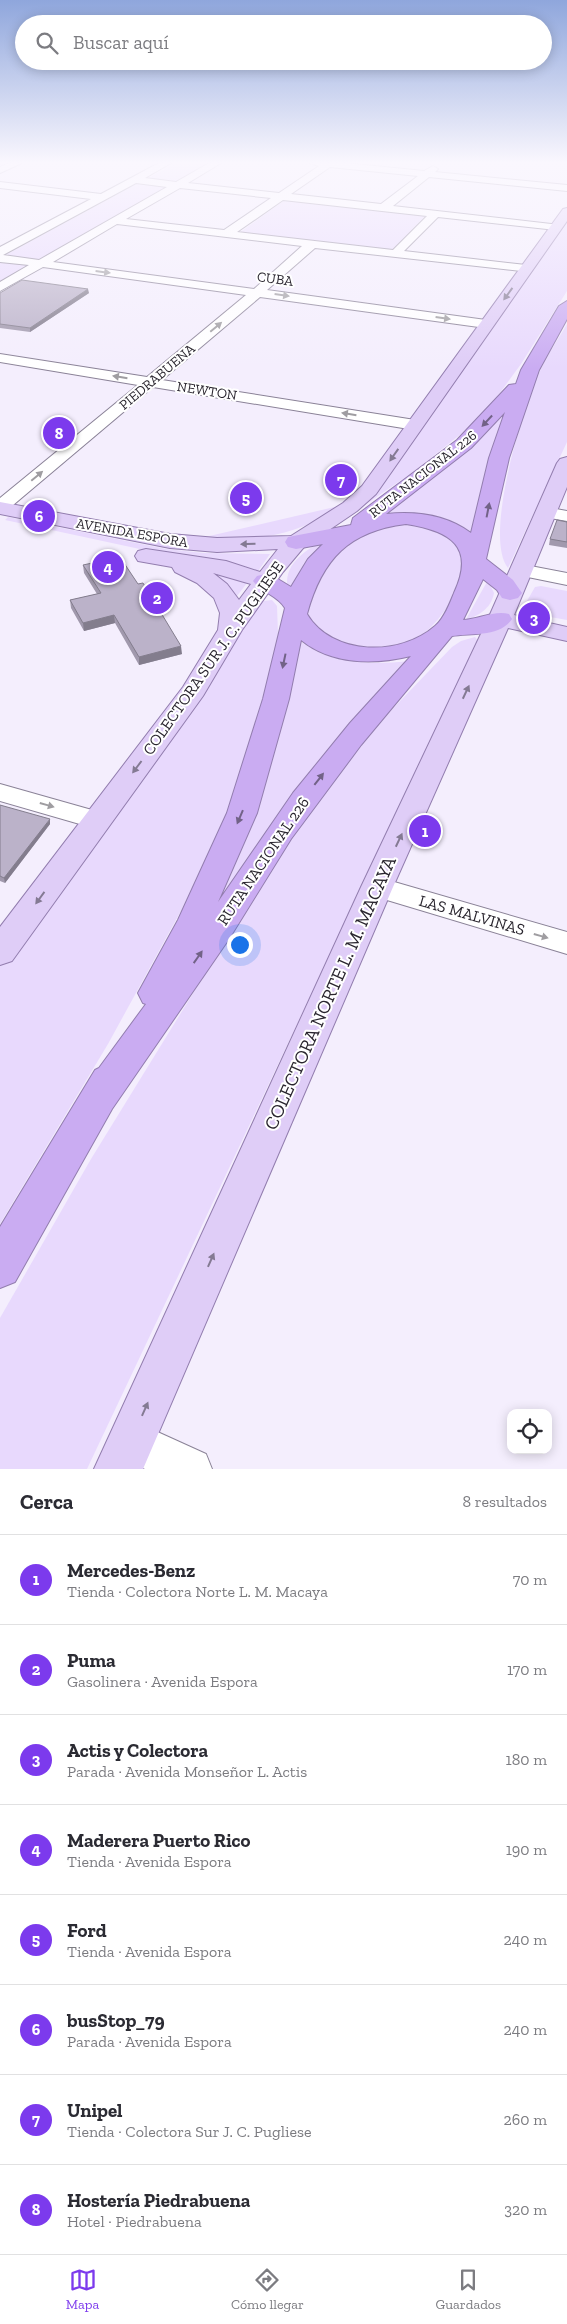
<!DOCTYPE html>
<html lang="es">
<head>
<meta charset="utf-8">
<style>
	body { margin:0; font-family:"Zilla Slab",serif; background:#f2f2f3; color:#2b2b33 }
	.controls { position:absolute; right:15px; bottom:15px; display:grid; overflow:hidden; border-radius:10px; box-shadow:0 2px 12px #0003 }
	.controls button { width:45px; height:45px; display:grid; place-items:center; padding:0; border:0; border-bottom:1px solid #e1e1e2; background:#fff; color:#2b2b33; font:25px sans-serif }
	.you { position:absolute; left:239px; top:944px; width:18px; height:18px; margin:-12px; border:4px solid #fff; border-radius:50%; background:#1a73e8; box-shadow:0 0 0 8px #1a73e833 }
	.badge { display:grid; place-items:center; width:32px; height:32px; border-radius:50%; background:#7c3aed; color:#fff; font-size:16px; font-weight:700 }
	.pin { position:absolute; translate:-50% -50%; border:2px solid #fff; box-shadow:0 1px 5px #0006 }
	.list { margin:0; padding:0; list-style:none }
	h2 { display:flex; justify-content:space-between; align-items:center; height:65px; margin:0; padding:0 20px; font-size:21px }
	h2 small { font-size:16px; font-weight:400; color:#7c7c81 }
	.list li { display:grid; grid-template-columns:32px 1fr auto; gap:15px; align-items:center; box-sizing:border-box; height:90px; padding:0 20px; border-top:1px solid #e1e1e2 }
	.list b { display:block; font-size:19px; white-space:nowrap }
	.list p { margin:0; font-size:16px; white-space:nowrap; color:#7c7c81 }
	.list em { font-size:16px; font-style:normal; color:#7c7c81 }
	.icon { flex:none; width:28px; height:28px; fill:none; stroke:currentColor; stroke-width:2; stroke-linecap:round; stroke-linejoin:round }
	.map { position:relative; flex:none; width:567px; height:1469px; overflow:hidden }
	.search { position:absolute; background:#fff; box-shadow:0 2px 12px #0003; left:15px; right:15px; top:15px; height:55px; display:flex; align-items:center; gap:12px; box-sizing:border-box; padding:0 18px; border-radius:28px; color:#7c7c81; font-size:19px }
	.sheet { height:785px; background:#fff }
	nav { display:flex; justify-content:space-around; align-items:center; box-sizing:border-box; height:70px; border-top:1px solid #e1e1e2; background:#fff; font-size:14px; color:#7c7c81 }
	nav a { display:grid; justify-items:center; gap:2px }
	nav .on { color:#7c3aed }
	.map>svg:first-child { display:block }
	.green { fill:#e8d9fd }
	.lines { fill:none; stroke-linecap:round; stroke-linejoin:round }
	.minor-casing { stroke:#8a8297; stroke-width:2 }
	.major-casing { stroke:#927dae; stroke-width:2 }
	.highway-casing { stroke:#927dae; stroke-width:2 }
	.minor { fill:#fff; fill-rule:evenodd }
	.major { fill:#dfcdf7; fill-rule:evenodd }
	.highway { fill:#caacf2; fill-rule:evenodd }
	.wall { fill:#a199ad }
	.shaded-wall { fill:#837d8d }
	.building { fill:#bbb2c9; stroke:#837d8d }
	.oneway { fill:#9f9da1 }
	.oneway2 { fill:#847a93 }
	.oneway3 { fill:#726287 }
	.labels { text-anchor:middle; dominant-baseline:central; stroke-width:4; stroke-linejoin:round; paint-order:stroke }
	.far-street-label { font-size:14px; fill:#2a262f; stroke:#fff }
	.street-label { font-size:16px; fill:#2a262f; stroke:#fff }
	.near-street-label { font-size:19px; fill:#2a262f; stroke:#fff }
</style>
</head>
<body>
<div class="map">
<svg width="567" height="1469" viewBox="0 0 567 1469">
	<rect width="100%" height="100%" fill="#f4eefd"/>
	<g class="green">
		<path d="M176,163H211L175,183L145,180Z"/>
		<path d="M140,182L171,185L39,260L4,256Z"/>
		<path d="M286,199L427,214L391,251L239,233Z"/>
		<path d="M567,218V291L521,364L494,401L471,426L413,472L362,507L370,499Z"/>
		<path d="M0,260L33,265L0,283Z"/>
		<path d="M567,324V442L508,568C483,537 523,408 539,373C546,356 558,340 567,324Z"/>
		<path d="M503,410L507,411L486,467L475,535C447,519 411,511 380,515Z"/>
		<path d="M339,506C280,550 217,540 148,532L205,537Z"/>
		<path d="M8,517L166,549L204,553L270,554L256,574L5,520Z"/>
		<path d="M402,524C417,525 446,529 456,541C480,570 439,629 411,642C390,652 345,649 325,637C318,632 313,622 307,616C310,590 338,541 364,532C376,527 390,526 402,524Z"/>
		<path d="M324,541L294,584L288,590C282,566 304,550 324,541Z"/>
		<path d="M206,571L247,583L237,596L223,582Z"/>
		<path d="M488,580L494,593C491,609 479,615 465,621Z"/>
		<path d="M541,586L567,591V620L545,616L527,601L535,587Z"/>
		<path d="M272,600L277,606L278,634L269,678L228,813L188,898L108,1044L0,1224V962L257,606L264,601Z"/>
		<path d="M475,637L478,641L87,1469H0V1318L91,1159L280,852L331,782L378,724L452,647L461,641Z"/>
		<path d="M298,640C337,665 367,665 411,661L205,922L260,795L279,737Z"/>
	</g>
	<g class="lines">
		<g class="minor-casing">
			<g id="minor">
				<path d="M9,163H22L0,173V167Z"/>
				<path d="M159,163H171L145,178L176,182L209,163H221L188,183L279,193L319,166L310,163H345L424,171L433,166L438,169L435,172L567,185V191L429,177L393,206L560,225V229L556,230L438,217L404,251L526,265L530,266L532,269L530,272L315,248L267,290L486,320L491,321L493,324L491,327L486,328L260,297L162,380L415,420L421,422L423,425L421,428L415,430L153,387L6,511L0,512V498L138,385L0,362V354L147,377L246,295L43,267L0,291V282L29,265L0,262V247L91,199L0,188V182L101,194ZM330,167L418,176L381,204L291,194ZM136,183L167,187L39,260L3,255ZM180,188L271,198L224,230L126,219ZM283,200L427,216L393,250L237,232ZM117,224L302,246L254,289L53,262Z"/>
				<path d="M545,507L567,511V521L539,516L536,512L539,508Z"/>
				<path d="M520,564L567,573V585L513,574L510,570L513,566Z"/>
				<path d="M0,784L106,814L110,820L106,826L97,829L0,801Z"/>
				<path d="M377,877L567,932V954L367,894L363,887L367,880Z"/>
				<path d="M131,1420L206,1454L212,1469H145L116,1456L110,1441L116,1426Z"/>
			</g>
		</g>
		<g class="major-casing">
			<g id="major">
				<path d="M567,208V221L376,494L357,511L304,547L283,572L242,630L203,696L12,961L0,965V927L183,687L218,630L220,613L214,598L197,583L175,572L172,567L138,561L135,556L138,551L146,549L226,561L260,572L278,549L217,552L170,548L0,514V502L170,534L217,538L291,536L343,503L362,486L563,209ZM213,573L251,584L239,600L227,584Z"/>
				<path d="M567,457V487L514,615L567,627V641L508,628L393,887L143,1469H94L361,887L488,619L557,463L560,459Z"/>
			</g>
		</g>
		<g class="highway-casing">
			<path id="highway" d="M567,301V319L539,370L509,458L486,559L513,580L522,593L518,598L510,600L502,598L497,590L483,579L463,620C479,619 495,610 509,614L512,619C500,637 471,633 452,636L361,745L291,839L229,939L112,1109L15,1282L0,1288V1227L95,1070L99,1068L146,1004L143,1003L138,993L178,920L227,813L263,699L285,608C277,595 262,593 253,581L257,576L265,574L273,576L291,587L308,559L323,544L296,549L288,547L285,542L288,537L351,525L353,518L457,440L509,385L516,384L521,370L559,306ZM505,412L489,458L471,533C447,515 415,511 386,514L471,448ZM406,524C450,531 476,546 454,593C450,603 444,619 435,626C400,657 332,656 307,614C322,559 349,531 406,524ZM301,640C332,665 374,665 411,656L350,723L293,793L218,902L257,813L289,699Z"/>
		</g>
		<use href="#minor" class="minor"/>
		<use href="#major" class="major"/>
		<use href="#highway" class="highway"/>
	</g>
	<g class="wall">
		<path d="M0,293H89L30,332L0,328Z"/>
		<path d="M567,522V548L549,545L550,539Z"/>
		<path d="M83,565L182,654L139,665L115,623L84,631L71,608L70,600L97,594L84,573Z"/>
		<path d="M0,805L50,824L5,883L0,881Z"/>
	</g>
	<g class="shaded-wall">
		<path d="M88,289L89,293L30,332V328Z"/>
		<path d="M114,615L115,623L84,631L83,623Z"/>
		<path d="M181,646L182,654L139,665V657Z"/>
		<path d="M50,819V824L5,883L4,878Z"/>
	</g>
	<g class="building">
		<path d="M22,280L88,289L30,328L0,324V293Z"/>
		<path d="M557,520L567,522V542L550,539Z"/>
		<path d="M120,557L138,584L143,583L181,646L139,657L114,615L83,623L70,600L101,593L83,565Z"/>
		<path d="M0,805L50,819L4,878L0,876Z"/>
	</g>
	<defs><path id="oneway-solid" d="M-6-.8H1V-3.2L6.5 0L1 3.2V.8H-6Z" transform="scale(1.25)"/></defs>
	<g class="oneway">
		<use href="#oneway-solid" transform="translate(103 272) rotate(7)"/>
		<use href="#oneway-solid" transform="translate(282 295) rotate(8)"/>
		<use href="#oneway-solid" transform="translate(443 318) rotate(8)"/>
		<use href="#oneway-solid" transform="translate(216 327) rotate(-40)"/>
		<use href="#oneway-solid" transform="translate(120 377) rotate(-171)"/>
		<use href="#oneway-solid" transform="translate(349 414) rotate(-171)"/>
		<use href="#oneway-solid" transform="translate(37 476) rotate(-40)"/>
		<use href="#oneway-solid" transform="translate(47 805) rotate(16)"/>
		<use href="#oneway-solid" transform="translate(541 936) rotate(16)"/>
	</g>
	<g class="oneway2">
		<use href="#oneway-solid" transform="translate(508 294) rotate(126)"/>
		<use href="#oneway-solid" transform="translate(394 455) rotate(125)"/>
		<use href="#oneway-solid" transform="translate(248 544) rotate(178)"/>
		<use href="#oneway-solid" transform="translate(466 692) rotate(-65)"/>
		<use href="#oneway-solid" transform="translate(137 767) rotate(127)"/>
		<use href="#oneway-solid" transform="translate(399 840) rotate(-65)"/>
		<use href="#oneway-solid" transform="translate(40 898) rotate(126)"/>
		<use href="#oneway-solid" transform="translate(211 1260) rotate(-66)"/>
		<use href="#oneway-solid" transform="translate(145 1409) rotate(-66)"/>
	</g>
	<g class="oneway3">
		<use href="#oneway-solid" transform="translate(487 421) rotate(133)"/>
		<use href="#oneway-solid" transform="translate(488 510) rotate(-79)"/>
		<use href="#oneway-solid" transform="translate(284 661) rotate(102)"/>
		<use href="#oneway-solid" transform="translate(319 779) rotate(-52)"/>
		<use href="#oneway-solid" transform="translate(240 817) rotate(113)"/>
		<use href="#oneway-solid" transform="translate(198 957) rotate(-55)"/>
	</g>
	<linearGradient id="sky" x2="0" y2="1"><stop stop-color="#8fa6dc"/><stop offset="0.44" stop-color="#faf7fe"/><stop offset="1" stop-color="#faf7fe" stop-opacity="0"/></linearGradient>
	<rect width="567" height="369" fill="url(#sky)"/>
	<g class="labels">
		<g class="far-street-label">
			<text transform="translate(275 279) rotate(8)">CUBA</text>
			<text transform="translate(157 377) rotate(-40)">PIEDRABUENA</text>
			<text transform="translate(207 391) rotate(9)">NEWTON</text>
			<text transform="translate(423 474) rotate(-38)">RUTA NACIONAL 226</text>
			<text transform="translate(132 533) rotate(10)">AVENIDA ESPORA</text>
		</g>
		<g class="street-label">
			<text transform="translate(213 658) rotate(-55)">COLECTORA SUR J. C. PUGLIESE</text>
			<text transform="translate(263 861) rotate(-56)">RUTA NACIONAL 226</text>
			<text transform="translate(472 915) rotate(16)">LAS MALVINAS</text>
		</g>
		<g class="near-street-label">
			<text transform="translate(330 993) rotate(-66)">COLECTORA NORTE L. M. MACAYA</text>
		</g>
	</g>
</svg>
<div class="controls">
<button><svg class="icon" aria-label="locate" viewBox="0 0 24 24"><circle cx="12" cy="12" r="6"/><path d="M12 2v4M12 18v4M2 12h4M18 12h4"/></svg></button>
</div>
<div class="you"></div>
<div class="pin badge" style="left:425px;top:831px">1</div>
<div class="pin badge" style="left:157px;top:598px">2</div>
<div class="pin badge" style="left:534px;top:618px">3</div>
<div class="pin badge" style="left:108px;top:567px">4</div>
<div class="pin badge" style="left:246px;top:498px">5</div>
<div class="pin badge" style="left:39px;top:516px">6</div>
<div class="pin badge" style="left:341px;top:480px">7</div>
<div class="pin badge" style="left:59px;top:433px">8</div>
<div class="search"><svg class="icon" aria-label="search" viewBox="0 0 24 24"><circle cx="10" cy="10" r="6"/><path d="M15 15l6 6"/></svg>Buscar aquí</div>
</div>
<section class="sheet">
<h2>Cerca<small>8 resultados</small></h2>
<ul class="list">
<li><span class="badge">1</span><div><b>Mercedes-Benz</b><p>Tienda · Colectora Norte L. M. Macaya</p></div><em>70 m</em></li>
<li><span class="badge">2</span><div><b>Puma</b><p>Gasolinera · Avenida Espora</p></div><em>170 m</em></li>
<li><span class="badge">3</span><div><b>Actis y Colectora</b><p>Parada · Avenida Monseñor L. Actis</p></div><em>180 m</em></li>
<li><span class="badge">4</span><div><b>Maderera Puerto Rico</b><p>Tienda · Avenida Espora</p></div><em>190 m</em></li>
<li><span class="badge">5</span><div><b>Ford</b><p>Tienda · Avenida Espora</p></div><em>240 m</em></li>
<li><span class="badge">6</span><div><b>busStop_79</b><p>Parada · Avenida Espora</p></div><em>240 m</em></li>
<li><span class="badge">7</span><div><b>Unipel</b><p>Tienda · Colectora Sur J. C. Pugliese</p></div><em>260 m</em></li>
<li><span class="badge">8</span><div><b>Hostería Piedrabuena</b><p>Hotel · Piedrabuena</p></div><em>320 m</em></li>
</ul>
</section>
<nav>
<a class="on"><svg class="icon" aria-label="map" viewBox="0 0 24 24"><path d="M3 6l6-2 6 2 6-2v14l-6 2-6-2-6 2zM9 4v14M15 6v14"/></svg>Mapa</a>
<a><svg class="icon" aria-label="directions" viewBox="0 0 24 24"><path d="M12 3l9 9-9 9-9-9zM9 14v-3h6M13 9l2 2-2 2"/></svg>Cómo llegar</a>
<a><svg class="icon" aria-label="saved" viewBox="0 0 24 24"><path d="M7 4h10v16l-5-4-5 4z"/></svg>Guardados</a>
</nav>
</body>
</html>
